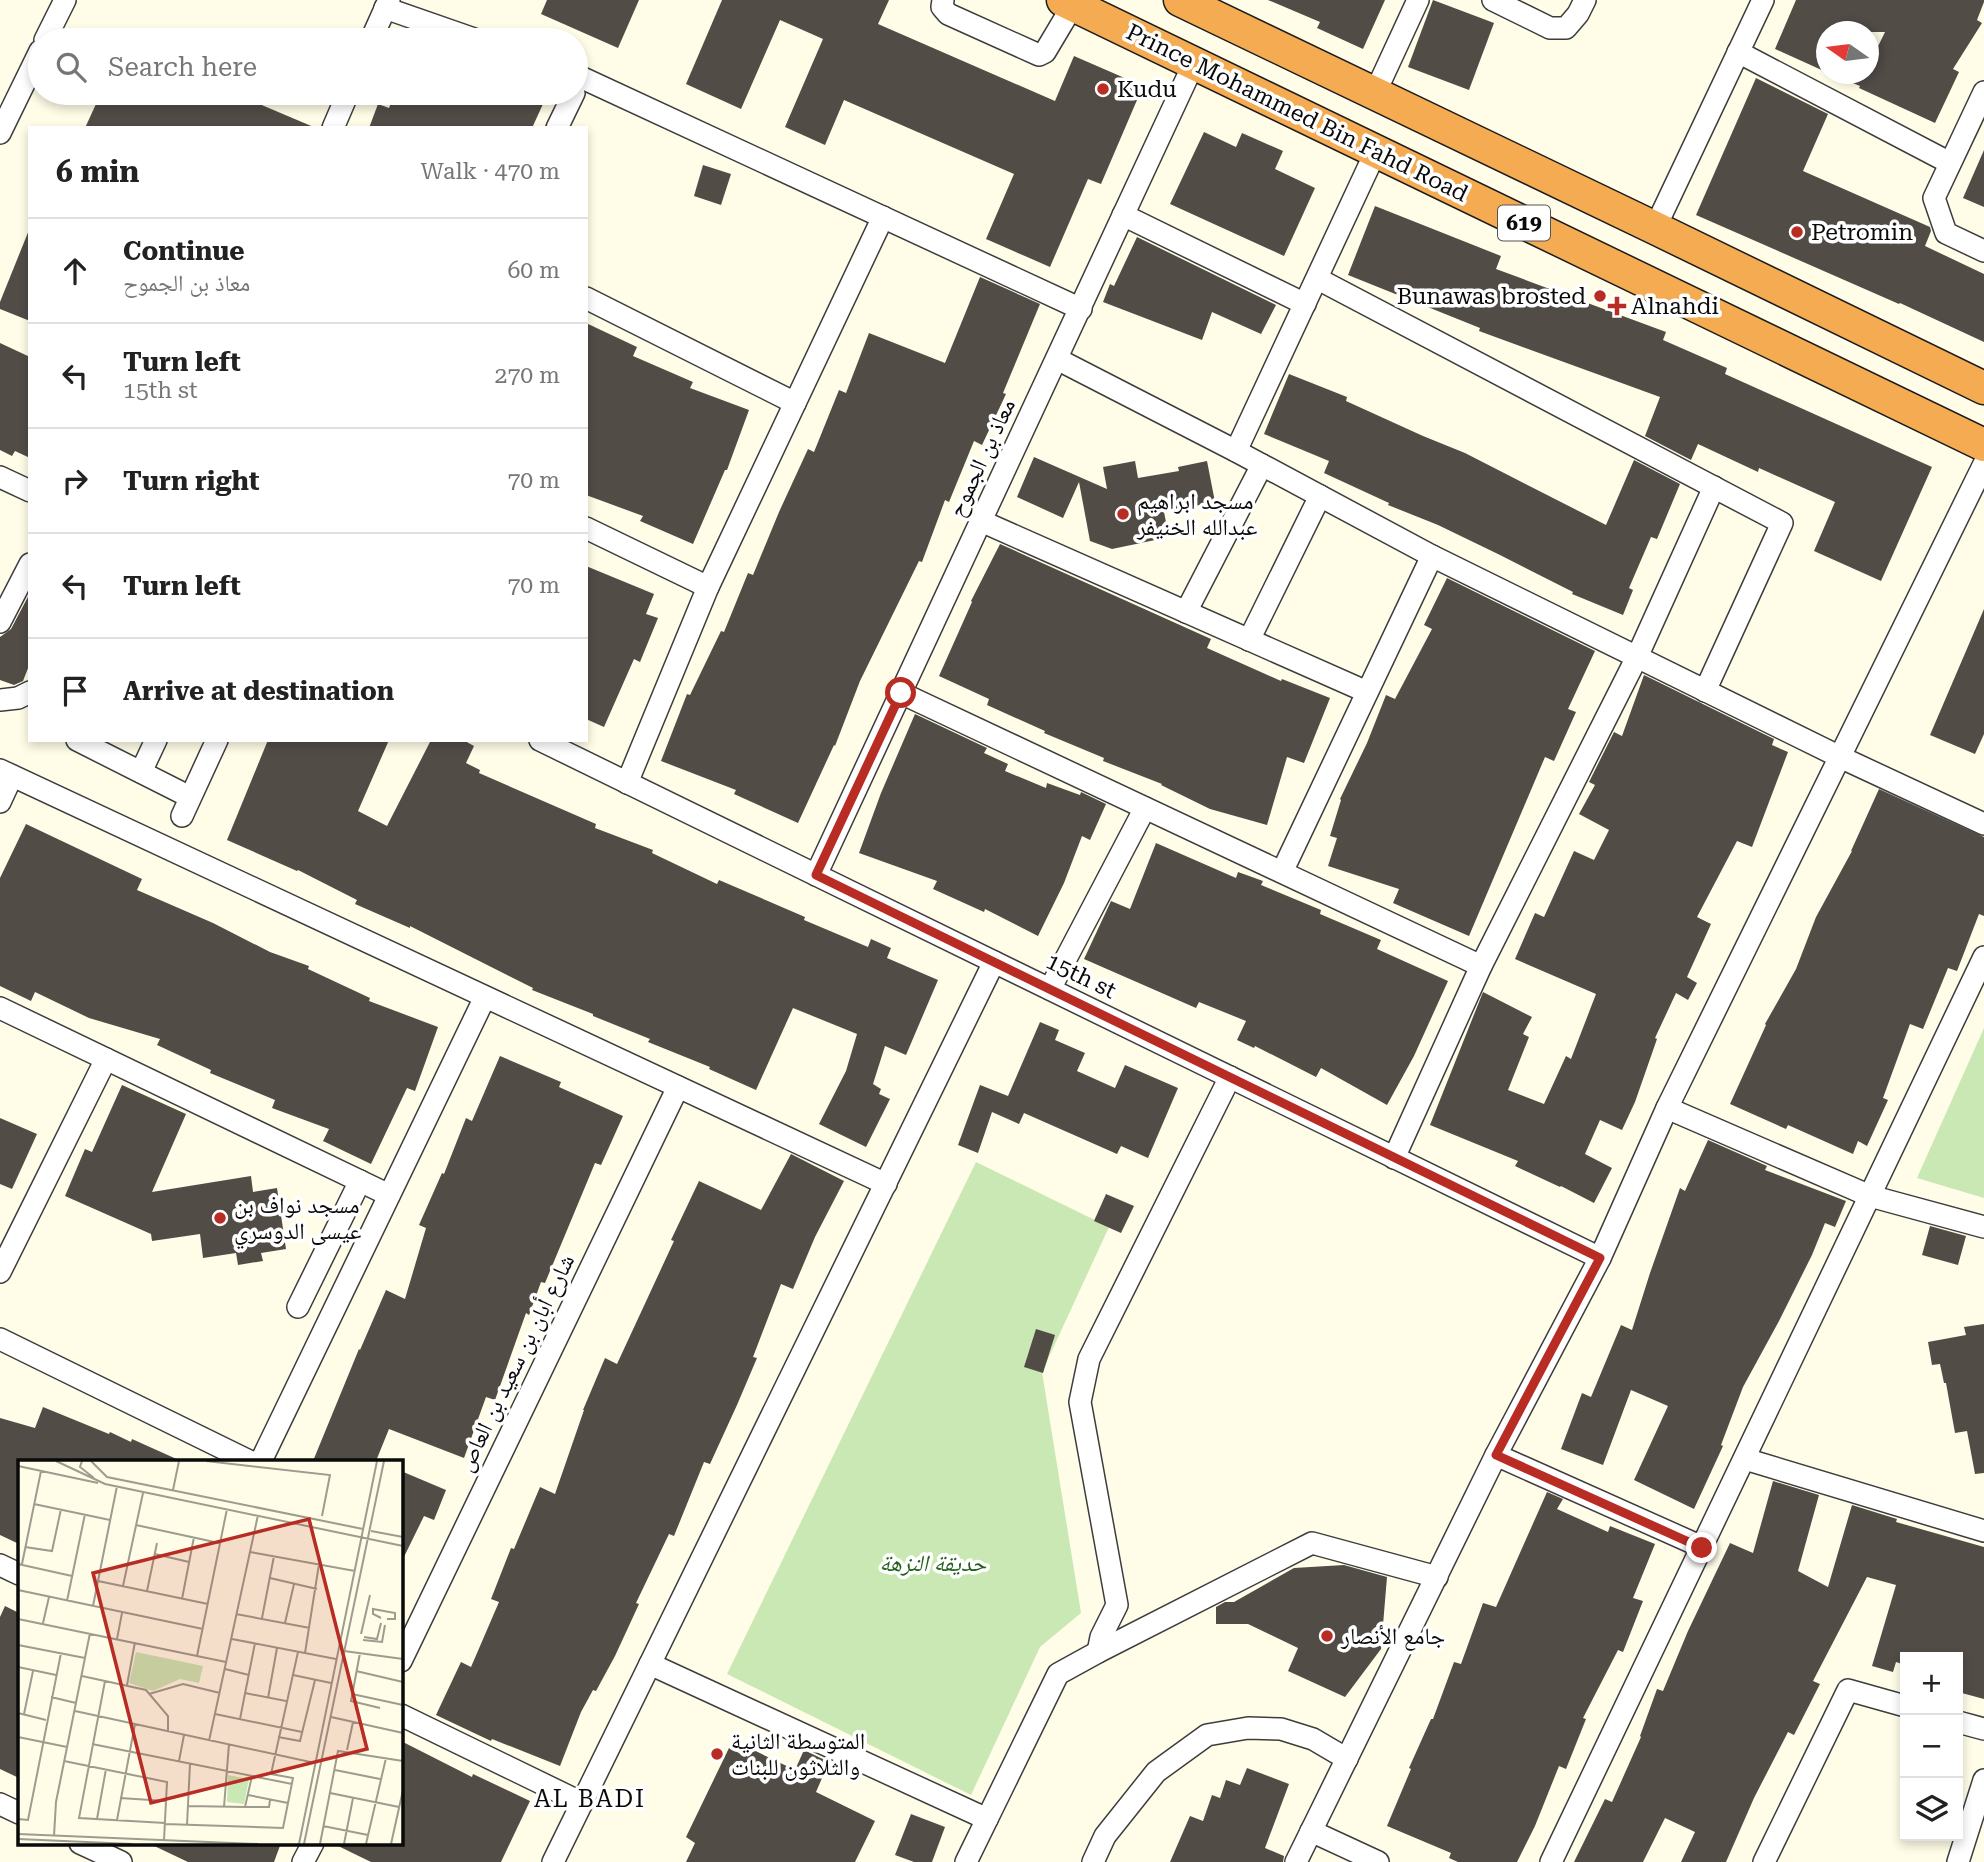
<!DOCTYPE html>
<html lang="en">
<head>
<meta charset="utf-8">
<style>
	body { margin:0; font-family:"Roboto Serif","Noto Naskh Arabic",serif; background:#f2f2f2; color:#222 }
	.controls { position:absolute; right:21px; bottom:21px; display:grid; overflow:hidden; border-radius:0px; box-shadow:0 4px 10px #0003 }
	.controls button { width:63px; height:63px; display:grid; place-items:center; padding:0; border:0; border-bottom:2px solid #e0e0e0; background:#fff; color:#222; font:35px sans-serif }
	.compass { position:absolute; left:1816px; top:21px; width:63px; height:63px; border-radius:50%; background:#fff; box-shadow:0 4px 10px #0003; rotate:284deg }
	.stop { position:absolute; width:21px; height:21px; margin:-16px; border:5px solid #b82c24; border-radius:50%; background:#fff }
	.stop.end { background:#b82c24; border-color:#fff; box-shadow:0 2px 7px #0008 }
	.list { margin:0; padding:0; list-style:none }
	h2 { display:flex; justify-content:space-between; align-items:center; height:91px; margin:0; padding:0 28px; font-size:30px }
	h2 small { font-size:23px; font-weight:400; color:#767676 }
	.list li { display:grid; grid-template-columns:46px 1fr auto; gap:21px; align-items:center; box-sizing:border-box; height:105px; padding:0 28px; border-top:2px solid #e0e0e0 }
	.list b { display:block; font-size:26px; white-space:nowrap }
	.list p { margin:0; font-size:23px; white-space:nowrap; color:#767676 }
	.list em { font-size:23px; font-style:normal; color:#767676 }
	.icon { flex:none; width:38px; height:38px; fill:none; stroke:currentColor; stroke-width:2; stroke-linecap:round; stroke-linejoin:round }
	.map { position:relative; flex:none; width:1984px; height:1862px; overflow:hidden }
	.search { position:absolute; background:#fff; box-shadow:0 4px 10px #0003; left:28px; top:28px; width:560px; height:77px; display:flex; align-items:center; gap:18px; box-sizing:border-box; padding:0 24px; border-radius:38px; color:#767676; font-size:26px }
	.panel { position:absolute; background:#fff; box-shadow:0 4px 10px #0003; left:28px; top:126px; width:560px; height:616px; border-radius:0px }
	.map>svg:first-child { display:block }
	.green { fill:#c9e8b3 }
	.building { fill:#524c47 }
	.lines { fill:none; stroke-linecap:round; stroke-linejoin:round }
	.minor-casing { stroke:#3d3d3d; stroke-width:24 }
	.highway-casing { stroke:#1b1b1b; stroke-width:35 }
	.minor { stroke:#fff; stroke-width:21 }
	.highway { stroke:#f4ab51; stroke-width:32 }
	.route { stroke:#b82c24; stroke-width:9 }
	.poi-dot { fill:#b82c24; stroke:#fff; stroke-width:2.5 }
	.labels { text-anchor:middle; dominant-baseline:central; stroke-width:7; stroke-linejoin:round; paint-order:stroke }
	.shield { fill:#fff; stroke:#545454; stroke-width:2 }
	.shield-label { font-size:21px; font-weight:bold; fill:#0a0a0a }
	.poi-label { font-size:23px; fill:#0a0a0a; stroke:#fff; text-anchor:start }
	.street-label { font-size:23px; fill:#0a0a0a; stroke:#fff }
	.park-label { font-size:23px; font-style:italic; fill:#23601c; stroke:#fff }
	.neighbourhood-label { font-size:24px; letter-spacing:2px; fill:#0a0a0a; stroke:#fff }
	.inset-road { fill:none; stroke:#9d9c8f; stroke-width:2 }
	.view { fill:#b82c24; fill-opacity:0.15; stroke:#b82c24; stroke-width:3.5 }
	.inset-edge { fill:none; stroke:#0a0a0a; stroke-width:3.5 }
</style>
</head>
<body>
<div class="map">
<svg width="1984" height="1862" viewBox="0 0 1984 1862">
	<rect width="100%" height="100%" fill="#fffde7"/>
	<g class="green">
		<path d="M1984,1028V1198L1917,1178Z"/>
		<path d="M976,1162L1109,1227L1042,1372L1081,1613L1040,1647L971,1795L727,1674Z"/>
	</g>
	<g class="building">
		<path d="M547,0H639L618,48L541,14Z"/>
		<path d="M722,0H889L878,24L1055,101L1074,56L1143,86L1101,184L1088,179L1050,267L986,239L1014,174L844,100L825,145L785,127L823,39L780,20L741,109L686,84Z"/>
		<path d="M1268,0H1385L1363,49L1317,28L1320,22Z"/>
		<path d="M1433,0L1494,23L1469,90L1408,67Z"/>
		<path d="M1796,0H1984V2L1977,20L1982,23L1953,69L1959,72L1935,123L1859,88L1860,86L1831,74H1868V67L1885,32H1826V72L1775,49Z"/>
		<path d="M1756,78L1828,114L1803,171L1930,227L1931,231L1925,246L1984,274V342L1900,303L1899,304L1696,215Z"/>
		<path d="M101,93H233L316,128H85Z"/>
		<path d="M395,93H518L543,104L532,128H369L378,104L389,108Z"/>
		<path d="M1204,132L1236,147L1242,133L1283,151L1275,169L1315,188L1284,256L1170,204Z"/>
		<path d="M1984,150V207L1963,198Z"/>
		<path d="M703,165L731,174L721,205L694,196Z"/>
		<path d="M1375,206L1501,256L1496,269L1666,332L1663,340L1727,368L1725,374L1932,467L1881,581L1814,551L1835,502L1759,468L1758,472L1698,444L1691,460L1645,436L1660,397L1479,331L1480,328L1348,275Z"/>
		<path d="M29,230H30V321L0,309V302Z"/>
		<path d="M1137,237L1276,305L1261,334L1212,312L1202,340L1103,302L1110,284L1114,286Z"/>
		<path d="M980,277L1040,304L1003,393L1006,394L982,445L974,441L949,502L945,500L922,562L919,561L860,681L835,746L834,745L798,823L734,794L736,790L661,761L687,694L690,695L721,631L724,632L748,573L753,575L779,512L808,449L814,452L839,390L846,393L869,333L945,363Z"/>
		<path d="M586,323L637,347L633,356L693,382L690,388L749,410L727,470H725L693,544L640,521L643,516L586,495Z"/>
		<path d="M0,343L30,357V458L15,451L12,456L0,450Z"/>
		<path d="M1289,374L1347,397L1346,401L1423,436L1465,453L1606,525L1634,460L1680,484L1657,539L1651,537L1629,588L1633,590L1623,615L1572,594L1573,592L1500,555L1438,525L1388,505L1389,503L1324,473L1329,461L1264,434Z"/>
		<path d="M1034,457L1107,489L1103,467L1135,461L1138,478L1179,471L1178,467L1207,461L1215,502L1164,512L1167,527L1160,539L1112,549L1090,541L1079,482L1063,518L1017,497Z"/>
		<path d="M1000,544L1211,639L1207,648L1281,681L1282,679L1330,698L1304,763L1287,757L1267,825L1210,809L1161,785L1162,784L1103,761L1104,758L1044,733L1045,731L987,705L989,699L939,676L972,602L971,601Z"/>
		<path d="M586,566L654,594L646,614L658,618L640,662L634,659L604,727L586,719Z"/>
		<path d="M1447,578L1595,651L1568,709L1576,712L1554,761L1545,757L1469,936L1393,903L1399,889L1328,866L1337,838L1330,836L1341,800L1340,799L1367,743L1386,695L1395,699L1432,629L1424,625Z"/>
		<path d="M30,593V663L23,681L14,685L0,680V637L11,629Z"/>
		<path d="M1984,609V734L1975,754L1930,735Z"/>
		<path d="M1644,675L1774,739L1772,745L1788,752L1752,847L1737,841L1697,917L1711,924L1687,977L1697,983L1688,1000L1676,993L1655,1038L1657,1039L1635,1102L1622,1130L1600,1120L1585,1154L1612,1168L1594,1203L1561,1186L1560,1187L1515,1166L1518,1161L1430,1125L1483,992L1532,1017L1523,1034L1529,1037L1508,1090L1544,1104L1566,1056L1571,1059L1596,994L1515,959L1535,913L1544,917L1574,851L1594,860L1609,830L1579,814L1595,785L1589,782L1614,732L1622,736Z"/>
		<path d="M915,714L987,748L984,753L1008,764L1005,771L1046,788L1047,783L1080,795L1081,792L1106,804L1090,840L1082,836L1064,883L1038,936L985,909L984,912L933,889L937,881L859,853L881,793Z"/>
		<path d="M268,740H389L358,811L387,826L431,740H463L474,746L466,763L480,770L479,773L596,824L595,828L653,850L652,853L717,884L719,880L805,917L804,920L868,947L871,939L891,948L887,958L938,980L906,1055L885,1046L873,1084L881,1089L879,1094L890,1099L866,1147L819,1124L846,1071L857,1034L793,1008L756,1090L709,1069L710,1067L648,1042L650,1039L593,1016V1014L532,990L533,988L410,926V928L355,904L357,900L298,870L297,871L227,840Z"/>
		<path d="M1879,789L1984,837V916L1979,914L1957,971L1948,968L1923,1029L1910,1024L1883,1098L1888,1100L1867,1146L1858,1141L1853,1154L1788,1125L1786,1129L1730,1104L1766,1025L1765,1024L1796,969L1816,917L1852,851H1851Z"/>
		<path d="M26,824L142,879L137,890L213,923L270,952L309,966L308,969L370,998L369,1001L438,1027L415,1091L407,1088L371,1164L323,1141L329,1129L272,1108L275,1100L210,1073L211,1070L157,1045L160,1039L89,1018L35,992L31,1001L0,986V878Z"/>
		<path d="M1156,843L1236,878L1238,872L1263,881L1261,885L1321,910L1320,914L1381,940L1377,949L1448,981L1414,1056L1387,1105L1321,1068L1316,1077L1255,1046L1254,1048L1237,1040L1246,1021L1199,1002L1196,1008L1084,959L1111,901L1130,909Z"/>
		<path d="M1040,1022L1059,1030L1055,1040L1085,1053L1077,1071L1115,1088L1125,1065L1178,1088L1148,1158L1121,1146L1117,1154L1024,1113L1019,1124L992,1112L978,1153L958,1145L980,1085L1008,1096Z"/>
		<path d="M500,1056L561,1082L559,1087L623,1116L601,1165L595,1163L545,1283L541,1282L529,1315L526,1313L495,1400L486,1397L464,1458L389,1429L376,1461H313L359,1349L360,1350L386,1290L405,1299L426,1228L419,1225L442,1173L444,1174L466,1118L472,1121Z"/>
		<path d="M122,1085L186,1114L152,1192L251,1176L253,1192L277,1188L286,1249L261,1253L263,1261L238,1265L236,1253L203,1258L200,1234L152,1241L151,1234L65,1196L85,1149L92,1152Z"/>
		<path d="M0,1118L37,1134L12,1189L0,1184Z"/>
		<path d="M1708,1140L1767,1166L1765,1170L1846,1201L1835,1227L1825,1223L1812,1255L1779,1321L1743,1387L1721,1445L1723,1446L1694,1509L1634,1480L1668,1406L1631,1390L1603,1465L1561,1449L1582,1393L1591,1397L1621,1325L1632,1330L1650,1273L1680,1188L1685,1191Z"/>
		<path d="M791,1154L844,1181L815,1237L793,1289L781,1284L753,1357L757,1358L737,1405L710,1464L704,1462L674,1536L669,1534L636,1603L639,1604L615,1656L596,1691L593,1690L581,1712L560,1766L492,1739L491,1741L436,1715L461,1662L471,1667L499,1602L491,1599L511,1548L514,1549L540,1487L555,1494L584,1410H583L605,1358L617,1364L674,1241L671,1240L699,1181L761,1210Z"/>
		<path d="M1106,1194L1134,1206L1121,1233L1094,1221Z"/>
		<path d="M1930,1226L1966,1236L1958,1265L1922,1255Z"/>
		<path d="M1984,1324V1473L1975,1474L1967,1431L1955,1433L1946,1383H1944L1940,1364L1932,1365L1928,1342L1966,1335L1964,1327Z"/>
		<path d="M1036,1329L1055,1335L1043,1373L1024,1367Z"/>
		<path d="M43,1407L109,1434L110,1432L131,1442L132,1439L181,1461H19V1544L0,1535V1418L35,1428Z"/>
		<path d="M401,1471L446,1490L434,1520L424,1516L401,1563Z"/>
		<path d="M1773,1481L1819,1495L1798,1571L1828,1587L1852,1505L1897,1519L1896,1522L1984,1547V1699L1958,1692V1657H1905V1665L1896,1662L1893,1672L1872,1666L1896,1585L1867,1577L1813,1681L1820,1684L1794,1735L1788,1732L1754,1798L1726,1862H1681L1695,1832L1665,1818L1643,1862H1574L1605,1799L1612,1802L1641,1737L1640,1736L1657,1689L1663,1691L1688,1631L1730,1543L1753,1553Z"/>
		<path d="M1547,1492L1563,1499L1557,1509L1608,1532L1610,1526L1655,1544L1633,1598L1643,1601L1623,1652L1618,1650L1583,1718L1586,1719L1566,1769L1559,1766L1535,1826L1517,1862H1458L1449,1858L1451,1853L1387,1826L1411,1769L1409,1768L1431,1719H1433L1454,1662L1461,1664L1483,1603L1496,1607Z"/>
		<path d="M1344,1565L1387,1577L1381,1649L1345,1697L1288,1671L1298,1648L1248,1624H1216V1607L1225,1602H1234L1294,1568Z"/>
		<path d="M5,1606L19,1613V1778L0,1769V1617Z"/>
		<path d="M401,1741L472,1777L473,1774L530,1801L501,1862H371L332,1843H401Z"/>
		<path d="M745,1746L795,1770L804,1750L829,1762L816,1792L875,1821L855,1862H686L695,1843L686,1837L729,1748L741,1754Z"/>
		<path d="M1247,1768L1289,1784L1265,1848L1284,1856L1283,1862H1170L1190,1816L1203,1821L1212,1795L1220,1798L1226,1780L1240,1785Z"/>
		<path d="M911,1814L945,1827L932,1862H914L895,1855Z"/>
		<path d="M148,1843H281L274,1862H188Z"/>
	</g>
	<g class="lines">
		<g class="minor-casing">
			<g id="minor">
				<path d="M943,0L942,7L948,14L1039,55L1045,52L1073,5"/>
				<path d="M1493,0L1550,28H1566L1578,14L1585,0"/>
				<path d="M385,8L477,40"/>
				<path d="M45,40L65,0"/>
				<path d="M371,40L389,0"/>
				<path d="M1738,52L1950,163"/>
				<path d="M576,75L1081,309"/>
				<path d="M1984,92L1934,198L1946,233L1984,251"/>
				<path d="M1375,93L1418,0"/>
				<path d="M333,128L348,93"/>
				<path d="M557,128L574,93"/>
				<path d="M0,133L40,51"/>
				<path d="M1123,215L1305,304"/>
				<path d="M1655,228L1763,0"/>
				<path d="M1318,279L1782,523L1705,691"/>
				<path d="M586,298L795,403"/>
				<path d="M1057,359L1236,451L1432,556L1840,757L1984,824"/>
				<path d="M1236,451L1376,151"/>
				<path d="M0,477L30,491"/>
				<path d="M981,521L1367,692"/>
				<path d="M586,528L708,587"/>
				<path d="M1186,612L1262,465"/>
				<path d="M0,622L30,564"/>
				<path d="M1249,640L1320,496"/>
				<path d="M901,693L1481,966"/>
				<path d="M0,700L18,698L30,692"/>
				<path d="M77,740L190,797"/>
				<path d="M540,740L1600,1258"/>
				<path d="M0,770L886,1184"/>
				<path d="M141,772L156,740"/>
				<path d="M627,783L708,587L883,217"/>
				<path d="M0,802L12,776"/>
				<path d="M182,816L217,740"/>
				<path d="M1282,872L1432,556"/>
				<path d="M816,875L1194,63"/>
				<path d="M1050,989L1145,808"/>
				<path d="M0,1008L389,1195"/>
				<path d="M1667,1108L1870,1196L1984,1227"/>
				<path d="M1394,1158L1481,966L1637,657L1714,487"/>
				<path d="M0,1272L106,1059"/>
				<path d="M298,1307L360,1181"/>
				<path d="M0,1339L249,1461"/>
				<path d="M1496,1455L1702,1547"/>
				<path d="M1745,1459L1984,1531"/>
				<path d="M261,1461L485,997"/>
				<path d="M0,1565L19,1574"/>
				<path d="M1098,1652L1101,1637L1117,1605L1080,1402L1089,1359L1230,1077"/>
				<path d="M401,1661L678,1087"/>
				<path d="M650,1664L987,1819"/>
				<path d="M401,1715L582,1803"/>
				<path d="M1958,1722L1984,1729"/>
				<path d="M0,1804L19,1813"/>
				<path d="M1311,1831L1378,1862"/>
				<path d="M80,1843L121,1862"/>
				<path d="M303,1862L313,1843"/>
				<path d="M553,1862L994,962"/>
				<path d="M966,1862L1058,1674L1098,1652L1312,1543L1437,1577"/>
				<path d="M1093,1862L1105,1836L1156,1772L1207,1735L1248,1728L1281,1729L1313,1739L1347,1759"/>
				<path d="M1296,1862L1496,1455L1600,1258L1667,1108L1984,464"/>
				<path d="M1551,1862L1984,957"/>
				<path d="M1764,1862L1848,1690L1905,1706"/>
				<path d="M1958,1862L1984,1780"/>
			</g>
		</g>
		<g class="highway-casing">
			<g id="highway">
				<path d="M1063,0L1984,445"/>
				<path d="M1180,0L1655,228L1984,388"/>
			</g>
		</g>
		<use href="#minor" class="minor"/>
		<use href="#highway" class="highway"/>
	</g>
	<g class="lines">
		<path class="route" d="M901,693L816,875L1600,1258L1496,1455L1702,1548"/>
	</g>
	<g class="poi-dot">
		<circle cx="1103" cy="89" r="7"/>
		<circle cx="1797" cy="232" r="7"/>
		<circle cx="1600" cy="296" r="7"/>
		<path d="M1613.5 295.5h7v7h7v7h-7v7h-7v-7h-7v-7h7z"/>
		<circle cx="1123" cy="514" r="7"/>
		<circle cx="220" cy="1218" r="7"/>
		<circle cx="1327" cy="1636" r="7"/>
		<circle cx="717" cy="1754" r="7"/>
	</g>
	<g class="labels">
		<rect class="shield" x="1498" y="205.5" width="52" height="35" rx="5"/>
		<g class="shield-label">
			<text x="1524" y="223">619</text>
		</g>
		<g class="poi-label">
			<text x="1117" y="89">Kudu</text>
			<text x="1811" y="232">Petromin</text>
			<text x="1586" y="296" text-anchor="end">Bunawas brosted</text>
			<text x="1631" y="306">Alnahdi</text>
			<text x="1137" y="501">مسجد ابراهيم<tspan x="1137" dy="26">عبدالله الخنيفر</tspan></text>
			<text x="234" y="1205">مسجد نواف بن<tspan x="234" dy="26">عيسى الدوسري</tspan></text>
			<text x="1341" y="1636">جامع الأنصار</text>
			<text x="731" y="1741">المتوسطة الثانية<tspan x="731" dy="26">والثلاثون للبنات</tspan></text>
		</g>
		<g class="street-label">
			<text transform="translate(1297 113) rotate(26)">Prince Mohammed Bin Fahd Road</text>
			<text transform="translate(982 458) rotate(-65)">معاذ بن الجموح</text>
			<text transform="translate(1081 976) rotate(26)">15th st</text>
			<text transform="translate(516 1363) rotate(-64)">شارع أبان بن سعيد بن العاص</text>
		</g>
		<g class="park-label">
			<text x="933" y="1563">حديقة النزهة</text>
		</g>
		<g class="neighbourhood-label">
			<text x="590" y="1799">AL BADI</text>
		</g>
	</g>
	<g transform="translate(18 1460)">
		<rect width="385" height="385" fill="#fffde7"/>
		<path d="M118,192L185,206L181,223L162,219L135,231L111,223ZM210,315L231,319L226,344L209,342Z" fill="#c9e8b3"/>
		<path class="inset-road" d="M38,1L87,24L385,86M64,1L62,7L76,18M73,1L89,17L345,69M188,1L312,15L304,56M0,6L80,23M155,30L161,1M16,44L92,60M118,65L201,83M353,71L385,77M7,87L34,91L43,49M232,92L337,111M137,94L171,102M0,104L54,116M4,104L23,11M252,118L299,129M80,121L190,144M105,126L125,33M0,130L185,169M129,131L139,83M164,139L176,77M49,141L67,54M75,146L99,26M218,154L292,168M244,158L256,96M363,158L355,154V149L377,153V159H369M0,159L208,202M25,163L31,137M267,163L276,124M343,174L352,135M346,177L359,179L363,163M99,179L104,153M214,179L318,199M345,180L364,182L367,165M0,185L67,198M326,191L385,199M287,193L301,104M342,193L333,241L362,248M179,196L209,49M0,207L38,215M207,209L231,215M338,211L385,222M275,215L313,223M64,216L128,230L150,256V271M87,221L61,358L147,363M109,225L117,182M227,233L268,241M131,234L165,224L202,233M334,234L385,245M33,237L58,243M250,238L259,188M57,251L297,303M0,253L28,260M6,254L15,211M197,254L284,272M313,257L385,273M222,259L237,183M0,277L49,287M260,277L282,281L297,220M191,281L240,55M74,284L274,324M329,290L335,262M46,301L149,322L146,380M161,301L166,275M317,310L362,319M253,314L280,192M312,333L381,347M230,335L270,343M102,338L148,341M170,346L227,347L234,316M206,347L211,284M227,347H251L252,340M0,359L10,360L43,193M79,359L88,309M99,360L117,264M147,364L265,368L275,318L253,314M169,365L172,304M305,366L350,375M0,374L240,384M36,376L38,342L72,173M0,379L114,384M281,384L359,1M286,384L366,1M302,384L320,291L385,301M326,384L335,338M348,384L368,298M373,384L385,330"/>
		<path class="view" d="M291,59L349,289L133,343L75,113Z"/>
		<rect width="385" height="385" class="inset-edge"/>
	</g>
</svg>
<div class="controls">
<button>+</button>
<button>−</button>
<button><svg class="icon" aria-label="layers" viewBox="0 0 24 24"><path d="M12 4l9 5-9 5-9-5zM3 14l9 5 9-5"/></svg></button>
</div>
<svg class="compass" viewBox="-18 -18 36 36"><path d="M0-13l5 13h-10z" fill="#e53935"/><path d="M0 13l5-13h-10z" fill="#767676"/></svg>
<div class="stop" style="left:901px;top:693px"></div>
<div class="stop end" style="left:1702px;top:1548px"></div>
<div class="search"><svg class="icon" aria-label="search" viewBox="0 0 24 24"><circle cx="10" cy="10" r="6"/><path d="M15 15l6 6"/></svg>Search here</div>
<section class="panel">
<h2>6 min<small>Walk · 470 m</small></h2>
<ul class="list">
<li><svg class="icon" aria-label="ahead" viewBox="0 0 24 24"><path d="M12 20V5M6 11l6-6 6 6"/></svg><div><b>Continue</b><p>معاذ بن الجموح</p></div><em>60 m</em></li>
<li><svg class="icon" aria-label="left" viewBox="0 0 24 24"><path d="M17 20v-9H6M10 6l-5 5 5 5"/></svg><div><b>Turn left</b><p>15th st</p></div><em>270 m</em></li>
<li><svg class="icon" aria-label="right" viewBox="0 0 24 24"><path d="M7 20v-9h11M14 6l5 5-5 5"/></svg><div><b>Turn right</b></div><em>70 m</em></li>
<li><svg class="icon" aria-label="left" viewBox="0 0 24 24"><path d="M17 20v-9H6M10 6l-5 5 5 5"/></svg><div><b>Turn left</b></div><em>70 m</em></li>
<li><svg class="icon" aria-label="arrive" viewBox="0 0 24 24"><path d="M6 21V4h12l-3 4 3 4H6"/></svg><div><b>Arrive at destination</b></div></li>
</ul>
</section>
</div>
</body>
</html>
